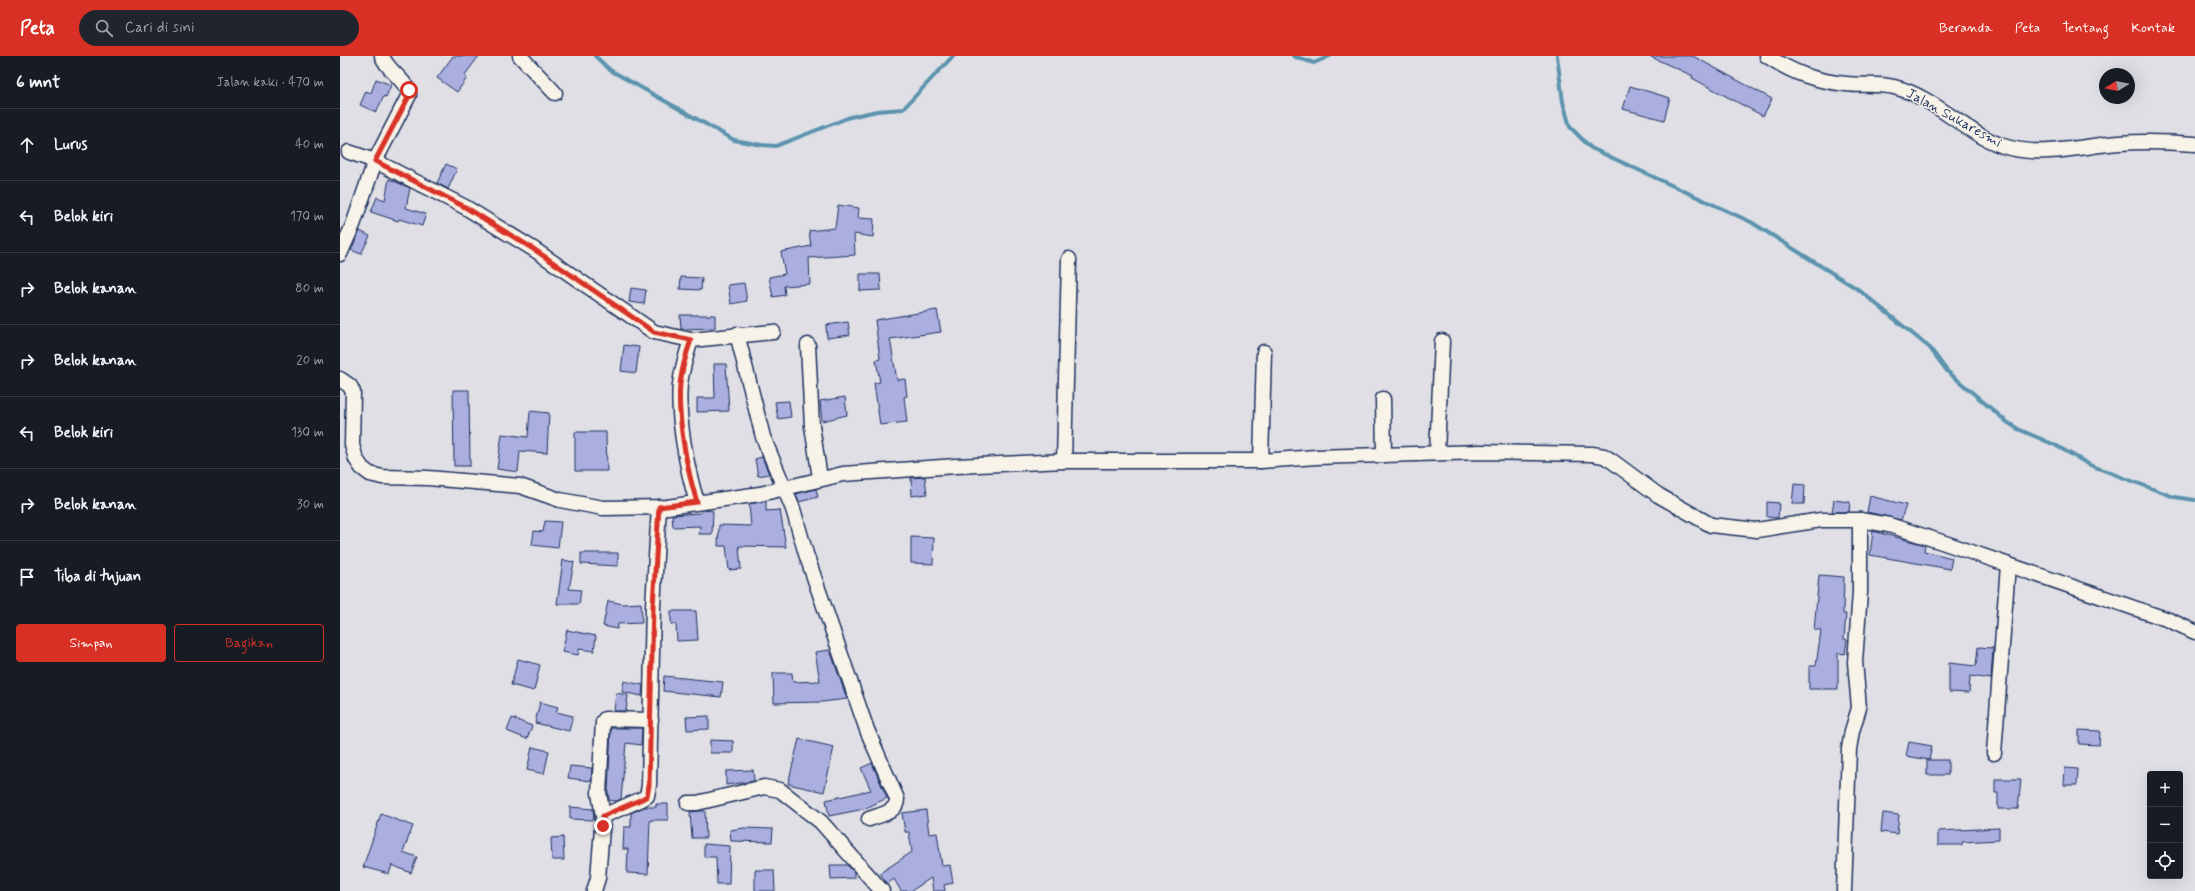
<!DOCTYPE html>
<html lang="id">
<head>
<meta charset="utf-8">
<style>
	body { margin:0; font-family:Mynerve,sans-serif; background:#20242c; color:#f1f3f6 }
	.controls { position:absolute; right:12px; bottom:12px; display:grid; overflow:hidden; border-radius:4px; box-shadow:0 4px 16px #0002 }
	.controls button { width:36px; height:36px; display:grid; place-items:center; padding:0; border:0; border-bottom:1px solid #363941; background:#171b24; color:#f1f3f6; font:20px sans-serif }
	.compass { position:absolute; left:1759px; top:12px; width:36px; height:36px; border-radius:50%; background:#171b24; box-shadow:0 4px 16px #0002; rotate:260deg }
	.stop { position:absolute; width:12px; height:12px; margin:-9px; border:3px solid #d93025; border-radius:50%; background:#fff }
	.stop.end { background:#d93025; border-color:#fff; box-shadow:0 1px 4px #0008 }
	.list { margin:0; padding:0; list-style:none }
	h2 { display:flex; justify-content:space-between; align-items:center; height:52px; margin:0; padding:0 16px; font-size:17px }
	h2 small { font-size:13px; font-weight:400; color:#9ea1a6 }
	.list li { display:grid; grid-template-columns:26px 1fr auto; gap:12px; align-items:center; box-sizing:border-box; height:72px; padding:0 16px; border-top:1px solid #363941 }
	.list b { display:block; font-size:15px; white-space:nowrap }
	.list em { font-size:13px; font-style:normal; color:#9ea1a6 }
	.actions { display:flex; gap:8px; padding:12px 16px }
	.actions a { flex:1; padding:9px 0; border:1px solid #d93025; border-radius:4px; text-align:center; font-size:14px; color:#d93025 }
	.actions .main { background:#d93025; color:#fff }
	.icon { flex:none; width:22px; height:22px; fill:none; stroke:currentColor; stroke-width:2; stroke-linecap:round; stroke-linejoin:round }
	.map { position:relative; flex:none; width:1855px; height:835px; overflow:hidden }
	header { display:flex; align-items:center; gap:24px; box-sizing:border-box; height:56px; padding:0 20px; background:#d93025; color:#fff }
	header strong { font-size:19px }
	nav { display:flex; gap:22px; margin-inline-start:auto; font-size:14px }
	.search { width:280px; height:36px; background:#20242c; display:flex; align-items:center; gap:10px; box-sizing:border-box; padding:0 14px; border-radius:22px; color:#9ea1a6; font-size:15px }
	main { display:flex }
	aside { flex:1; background:#171b24 }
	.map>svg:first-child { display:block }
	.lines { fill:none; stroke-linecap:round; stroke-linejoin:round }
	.stream { stroke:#5b93ad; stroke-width:4 }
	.building { fill:#aaafe0; stroke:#1b2f5e }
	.minor-casing { stroke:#1b2f5e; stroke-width:17 }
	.minor { stroke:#f7f3e8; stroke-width:14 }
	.route { stroke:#d93025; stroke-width:5 }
	.labels { text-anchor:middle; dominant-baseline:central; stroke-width:3; stroke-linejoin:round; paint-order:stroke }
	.street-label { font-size:14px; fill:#1b2f5e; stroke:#f7f3e8 }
</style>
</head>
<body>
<header>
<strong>Peta</strong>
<div class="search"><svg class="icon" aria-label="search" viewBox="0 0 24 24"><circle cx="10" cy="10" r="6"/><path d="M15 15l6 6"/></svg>Cari di sini</div>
<nav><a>Beranda</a><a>Peta</a><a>Tentang</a><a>Kontak</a></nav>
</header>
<main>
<aside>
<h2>6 mnt<small>Jalan kaki · 470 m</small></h2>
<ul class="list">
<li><svg class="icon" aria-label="ahead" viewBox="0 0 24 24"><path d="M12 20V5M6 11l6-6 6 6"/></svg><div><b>Lurus</b></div><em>40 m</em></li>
<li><svg class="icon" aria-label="left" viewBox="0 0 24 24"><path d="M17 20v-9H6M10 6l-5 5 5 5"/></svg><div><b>Belok kiri</b></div><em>170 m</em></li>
<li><svg class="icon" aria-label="right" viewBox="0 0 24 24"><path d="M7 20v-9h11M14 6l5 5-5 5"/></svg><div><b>Belok kanan</b></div><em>80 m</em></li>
<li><svg class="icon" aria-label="right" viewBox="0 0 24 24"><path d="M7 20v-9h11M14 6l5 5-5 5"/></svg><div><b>Belok kanan</b></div><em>20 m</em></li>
<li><svg class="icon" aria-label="left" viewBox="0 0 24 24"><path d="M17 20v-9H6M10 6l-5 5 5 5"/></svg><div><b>Belok kiri</b></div><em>130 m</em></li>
<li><svg class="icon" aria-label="right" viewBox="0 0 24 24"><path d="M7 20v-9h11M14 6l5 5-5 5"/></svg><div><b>Belok kanan</b></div><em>30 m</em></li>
<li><svg class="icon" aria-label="arrive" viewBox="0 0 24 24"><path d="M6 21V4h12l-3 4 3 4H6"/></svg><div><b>Tiba di tujuan</b></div></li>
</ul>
<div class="actions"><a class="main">Simpan</a><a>Bagikan</a></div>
</aside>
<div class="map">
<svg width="1855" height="835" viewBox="0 0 1855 835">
	<rect width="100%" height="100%" fill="#e0dfe6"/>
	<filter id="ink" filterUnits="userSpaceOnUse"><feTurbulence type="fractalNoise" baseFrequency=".025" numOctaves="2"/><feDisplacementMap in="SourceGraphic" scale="8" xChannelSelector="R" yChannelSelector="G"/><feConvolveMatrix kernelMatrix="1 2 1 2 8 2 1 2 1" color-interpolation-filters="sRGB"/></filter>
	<g filter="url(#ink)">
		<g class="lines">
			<g class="stream">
				<path d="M255,0L270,14L394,84L422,89L436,90L510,61L537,55L563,53L613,0"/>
				<path d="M953,0L974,7L990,0"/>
				<path d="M1217,0L1223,46L1230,71L1251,92L1411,166L1519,234L1590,292L1607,315L1667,366L1678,373L1715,389L1750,409L1834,441L1855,444"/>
			</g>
		</g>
		<g class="building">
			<path d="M113,0H139L124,20L127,22L117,36L97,22Z"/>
			<path d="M1309,0H1353L1432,43L1423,60L1352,22L1353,20Z"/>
			<path d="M36,23L51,29L46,41L44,40L36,56L20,49L26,35L31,37Z"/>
			<path d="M1290,30L1330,42L1324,64L1283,53Z"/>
			<path d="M106,108L117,113L108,133L97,127Z"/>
			<path d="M49,123L70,132L66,152L86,158L82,170L59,163L58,165L31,156L37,141L45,144Z"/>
			<path d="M498,149L519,152L518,162L534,163L533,181L514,178L515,199L469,202L470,228L444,230L445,239L433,241L429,221L445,218L441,196L471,190L469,175L495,172Z"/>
			<path d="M20,175L30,180L21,198L11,194Z"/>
			<path d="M520,218H540L541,234L520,235Z"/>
			<path d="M341,221L362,222L361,234L340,233Z"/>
			<path d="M404,227L407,245L391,248L388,229Z"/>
			<path d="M291,232L306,234L304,248L289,246Z"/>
			<path d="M597,254L601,276L550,283L557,324L565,323L567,340L564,341L567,366L540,369L534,327L540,326L536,304L540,303L535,264Z"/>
			<path d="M340,259H375V272L341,273Z"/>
			<path d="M508,266L510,279L487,282L486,269Z"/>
			<path d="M284,289L299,291L296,317L281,315Z"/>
			<path d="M374,308H386L389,355L357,356V342H375Z"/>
			<path d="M113,334H129L130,410H114Z"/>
			<path d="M505,341L507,359L482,365L480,345Z"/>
			<path d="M449,345L451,361L438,363L435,346Z"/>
			<path d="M190,355L209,357L207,397L180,395L178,416L157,413L162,378L188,381Z"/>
			<path d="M235,376H266L267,415H235Z"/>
			<path d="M422,401L429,418L418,420L415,403Z"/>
			<path d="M585,421L587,438L572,440L571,422Z"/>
			<path d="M1454,428L1465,429L1464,448H1452Z"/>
			<path d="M476,433L478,441L459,446L456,438Z"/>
			<path d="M1530,440L1566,449L1561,464L1527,456Z"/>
			<path d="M1494,444L1510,446L1509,456H1492Z"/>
			<path d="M426,445V455L440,454L446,491L399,490L401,513L389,514L386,490H378L379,469L411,470L409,448Z"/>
			<path d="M1427,446L1439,447L1438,462L1427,461Z"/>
			<path d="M364,454L373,455L372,478H359L360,470L333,471L332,459L360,457Z"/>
			<path d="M205,465L221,466L218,492L192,489L194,475L203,476Z"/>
			<path d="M1533,475L1585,489L1584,495L1612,502L1610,513L1530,499Z"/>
			<path d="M571,481L594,482L593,508L571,507Z"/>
			<path d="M241,497H278V510L241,508Z"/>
			<path d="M223,504L234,506L229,533L241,534L239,548H217Z"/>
			<path d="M1479,519L1504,521L1503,558H1506L1504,583L1507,584L1505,598L1498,597V633H1469V610H1476L1481,574H1474Z"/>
			<path d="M268,545L283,548L301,547L302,567L278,568L277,573L263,570Z"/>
			<path d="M331,555H356L358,584L337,585L336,568H331Z"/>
			<path d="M227,574L256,580L254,595L239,593L238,599L222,596Z"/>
			<path d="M1638,591L1653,592L1651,623L1630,620L1629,637L1609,636V607L1636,610Z"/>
			<path d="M490,594L507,643L482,646L434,647L433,617H452L453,626L480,625L475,596Z"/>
			<path d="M178,603L200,609L194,635L171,629Z"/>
			<path d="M324,620L383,626L381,641L323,635Z"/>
			<path d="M284,625L303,629L302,640L282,636Z"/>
			<path d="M276,637L288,639L286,655H274Z"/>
			<path d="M200,646L218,651L216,656L233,660L229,675L195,667Z"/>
			<path d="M369,660V673L347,674L346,661Z"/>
			<path d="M172,662L192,670L187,683L167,675Z"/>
			<path d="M271,672H302L301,689L286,687L281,743L276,745L269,744L268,736Z"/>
			<path d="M1739,674L1760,675L1759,689L1739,688Z"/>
			<path d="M459,683L494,691L484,736L448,728Z"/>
			<path d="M370,684L393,685V697H370Z"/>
			<path d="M1569,686L1592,690L1589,704L1566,700Z"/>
			<path d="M192,691L209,695L204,718L187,714Z"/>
			<rect x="1587" y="704" width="21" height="15"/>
			<path d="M532,707L547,742L524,753L489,760L486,744L531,734L521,712Z"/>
			<path d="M230,710L252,712L251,725L228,722Z"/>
			<path d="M1725,712L1738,713L1737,729H1724Z"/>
			<path d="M413,714L414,725L386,729V715Z"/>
			<path d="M1655,723H1681L1678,753H1658V737H1655Z"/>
			<path d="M316,748H328V764H310L308,818L287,817L288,793H283L284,771H291V757L304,751H316Z"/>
			<path d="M230,751L253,753L254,764L230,763Z"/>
			<path d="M586,754L589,778L597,777L602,810L610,809L613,827L604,829L605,835H593L591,822L571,835H561L554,823L547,828L540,817L572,796L569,776H565L562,757Z"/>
			<path d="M360,755H365L366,782H352L350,756Z"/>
			<path d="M1543,757L1559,759L1557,778L1541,776Z"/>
			<path d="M41,758L73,770L63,796L77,801L71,817L52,809L49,818L23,811Z"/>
			<path d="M404,772L433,773L432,786L391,785L390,774Z"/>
			<path d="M1659,772V784L1622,786V789H1598V775Z"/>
			<path d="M223,781L224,804H212L211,782Z"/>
			<path d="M364,788L390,790L389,828H377L376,801H364Z"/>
			<path d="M490,809H507L514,816V822L491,823Z"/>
			<path d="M415,814H434L435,835H415Z"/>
		</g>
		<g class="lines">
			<g class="minor-casing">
				<g id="minor">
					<path d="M180,0L215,37"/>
					<path d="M1427,0C1453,17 1475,25 1506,28C1521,30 1538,27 1554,31C1595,41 1623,76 1663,90C1700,102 1741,90 1779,87C1804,85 1830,86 1855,88"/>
					<path d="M9,96L35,105L125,151L195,194L314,276L351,284L433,276"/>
					<path d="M0,198L13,169L35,105L69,39C68,25 48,16 42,0"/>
					<path d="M397,278L423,381L453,453L466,498L527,674L557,743C557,757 539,759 529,763"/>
					<path d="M351,284C346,299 342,313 340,328C337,360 347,415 357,446"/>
					<path d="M468,289L472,370L480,422"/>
					<path d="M0,323L10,330L13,336L12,389L16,403L22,412L30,418L42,421L88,422L180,430L220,444L263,452L327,451L420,438L503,418L616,410L724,405H921L976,401L1142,396L1252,398L1264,400L1272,405L1318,439L1371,469L1417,474L1481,464H1520L1549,469L1602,486L1829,564L1855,576"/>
					<path d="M1043,343L1044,399"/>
					<path d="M1097,397L1102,285"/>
					<path d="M724,405L729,203"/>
					<path d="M921,405L924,296"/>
					<path d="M1654,697L1668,509"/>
					<path d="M348,747H357L424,731L440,734L481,766L542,835"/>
					<path d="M263,760L259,737L263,666L265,663L311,664"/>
					<path d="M254,835L258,822L263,760L302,743L307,740L309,729L313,550L319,451"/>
					<path d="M1504,835L1509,693L1512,675L1519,652L1515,606L1520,536V464"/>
				</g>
			</g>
			<use href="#minor" class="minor"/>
		</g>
	</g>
	<g class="lines" filter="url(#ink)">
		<path class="route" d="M69,34L68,42L35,105L125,151L195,194L314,276L351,284C346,298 342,313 340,328C337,360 347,415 357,446L319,451L313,550L309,729L307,740L302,743L263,760V770"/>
	</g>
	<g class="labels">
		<g class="street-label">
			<text transform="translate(1614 62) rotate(29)">Jalan Sukaresmi</text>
		</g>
	</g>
</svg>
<div class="controls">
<button>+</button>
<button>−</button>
<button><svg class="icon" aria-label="locate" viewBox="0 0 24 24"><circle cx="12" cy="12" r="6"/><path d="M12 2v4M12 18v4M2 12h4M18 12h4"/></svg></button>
</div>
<svg class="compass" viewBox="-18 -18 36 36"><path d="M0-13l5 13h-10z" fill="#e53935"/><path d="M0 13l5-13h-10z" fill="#9ea1a6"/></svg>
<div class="stop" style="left:69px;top:34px"></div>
<div class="stop end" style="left:263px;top:770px"></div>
</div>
</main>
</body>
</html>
